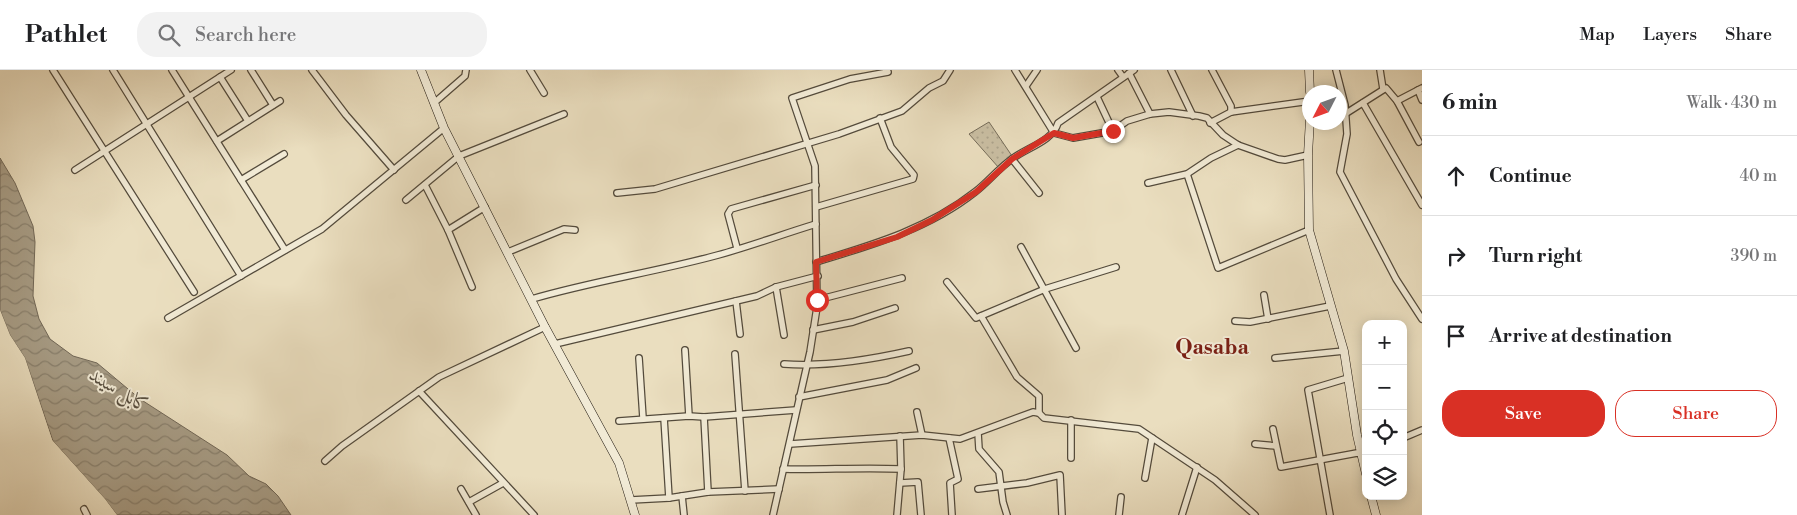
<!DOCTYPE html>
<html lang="en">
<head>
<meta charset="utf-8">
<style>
	body { margin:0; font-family:"Libre Bodoni",Amiri,serif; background:#f2f2f2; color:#202124 }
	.controls { position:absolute; right:15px; bottom:15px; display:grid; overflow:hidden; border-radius:10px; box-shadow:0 2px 12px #0003 }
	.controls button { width:45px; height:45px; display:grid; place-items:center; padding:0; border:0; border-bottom:1px solid #e0e0e0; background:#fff; color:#202124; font:25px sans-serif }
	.compass { position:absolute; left:1302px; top:15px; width:45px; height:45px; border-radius:50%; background:#fff; box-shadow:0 2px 12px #0003; rotate:228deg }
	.stop { position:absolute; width:15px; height:15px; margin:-11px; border:4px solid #d93025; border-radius:50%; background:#fff }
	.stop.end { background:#d93025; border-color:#fff; box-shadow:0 1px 5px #0008 }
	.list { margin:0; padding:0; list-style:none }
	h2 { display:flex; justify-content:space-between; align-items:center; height:65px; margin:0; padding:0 20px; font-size:21px }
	h2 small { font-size:16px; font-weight:400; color:#757577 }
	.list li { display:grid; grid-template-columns:32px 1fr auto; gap:15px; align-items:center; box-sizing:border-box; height:80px; padding:0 20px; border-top:1px solid #e0e0e0 }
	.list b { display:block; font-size:19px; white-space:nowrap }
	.list em { font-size:16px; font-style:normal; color:#757577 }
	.actions { display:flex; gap:10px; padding:15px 20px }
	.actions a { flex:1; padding:11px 0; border:1px solid #d93025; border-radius:20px; text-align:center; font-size:18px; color:#d93025 }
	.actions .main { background:#d93025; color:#fff }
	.icon { flex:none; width:28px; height:28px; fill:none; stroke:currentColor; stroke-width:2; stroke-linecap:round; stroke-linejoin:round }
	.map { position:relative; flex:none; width:1422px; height:445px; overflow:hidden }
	header { display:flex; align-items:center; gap:30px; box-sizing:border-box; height:70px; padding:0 25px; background:#fff; border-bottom:1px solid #e0e0e0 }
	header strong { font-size:24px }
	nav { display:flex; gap:28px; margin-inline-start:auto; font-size:18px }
	.search { width:350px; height:45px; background:#f2f2f2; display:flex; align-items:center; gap:12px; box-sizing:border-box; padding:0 18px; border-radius:20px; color:#757577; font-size:19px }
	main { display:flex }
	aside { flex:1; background:#fff }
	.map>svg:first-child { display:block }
	.grass { fill:url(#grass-dots); stroke:#756c59 }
	.water { fill:url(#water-waves); stroke:#716756 }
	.pier { fill:#eadebf }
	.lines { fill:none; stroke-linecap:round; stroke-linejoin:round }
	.street-casing { stroke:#544b3c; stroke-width:8 }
	.secondary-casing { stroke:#221a11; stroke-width:9 }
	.street { stroke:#f1ead5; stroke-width:5.5 }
	.secondary { stroke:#f1ead5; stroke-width:8 }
	.route { stroke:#d93025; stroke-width:6 }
	.labels { text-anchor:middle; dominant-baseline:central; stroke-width:4; stroke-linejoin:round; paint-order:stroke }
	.water-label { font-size:20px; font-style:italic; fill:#574e3f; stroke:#f1ead5 }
	.quarter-label { font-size:21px; font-weight:bold; fill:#7a1f14; stroke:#f1ead5 }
</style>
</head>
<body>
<header>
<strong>Pathlet</strong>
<div class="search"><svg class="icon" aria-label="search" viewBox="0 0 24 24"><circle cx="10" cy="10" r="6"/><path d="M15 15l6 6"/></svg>Search here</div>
<nav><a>Map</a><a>Layers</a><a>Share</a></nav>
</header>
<main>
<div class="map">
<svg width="1422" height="445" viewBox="0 0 1422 445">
	<defs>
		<pattern id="grass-dots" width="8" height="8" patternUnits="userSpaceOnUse" patternTransform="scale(1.25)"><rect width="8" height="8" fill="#c8bda1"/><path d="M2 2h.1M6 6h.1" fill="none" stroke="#aca28a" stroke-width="1.8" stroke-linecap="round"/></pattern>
		<pattern id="water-waves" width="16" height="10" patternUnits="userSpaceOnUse" patternTransform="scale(1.25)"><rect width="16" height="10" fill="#a69b84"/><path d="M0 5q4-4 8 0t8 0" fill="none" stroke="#877e6b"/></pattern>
	</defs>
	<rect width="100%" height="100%" fill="#eadebf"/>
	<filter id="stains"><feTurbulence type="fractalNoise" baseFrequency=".004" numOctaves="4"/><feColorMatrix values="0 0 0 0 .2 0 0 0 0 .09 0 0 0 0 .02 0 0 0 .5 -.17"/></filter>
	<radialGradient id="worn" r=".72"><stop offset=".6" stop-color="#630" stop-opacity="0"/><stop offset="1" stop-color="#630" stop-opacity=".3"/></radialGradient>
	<path class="grass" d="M989,52L1012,86L999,98L969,64Z"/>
	<path class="water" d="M0,88L15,113L33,156L35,172L33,226L39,249L50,269L73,286L97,293L140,329L227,385L249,406L266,414L278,426L291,445H117L105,429L53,371L25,288L10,265L0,240Z"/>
	<path class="pier" d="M0,240L10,265L25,288L52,370L105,429L117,445H114L95,420L50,372L33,325L27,300L22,286L8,266L0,246Z"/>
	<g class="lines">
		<g class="street-casing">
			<g id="street">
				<path d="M53,0L194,222"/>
				<path d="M113,0L241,206"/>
				<path d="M172,0L285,180"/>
				<path d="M251,0L273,35"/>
				<path d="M312,0L346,45L394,100"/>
				<path d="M530,0L544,23"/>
				<path d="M1015,0L1054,63L1073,68L1113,61L1127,51L1150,44L1169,42L1199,46L1207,48L1223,65L1238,75L1278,89L1285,90L1308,85"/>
				<path d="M1118,0L1123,7"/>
				<path d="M1171,0L1193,46"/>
				<path d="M1212,0L1231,36V42"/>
				<path d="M1336,0L1345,35L1347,64L1340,102L1396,209L1422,249"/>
				<path d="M1380,0L1383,19"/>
				<path d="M1129,3L1150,44"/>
				<path d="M220,7L248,51"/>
				<path d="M1026,16L1037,0"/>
				<path d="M1418,20L1422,30"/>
				<path d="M1097,27L1113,61"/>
				<path d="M1397,31L1422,18"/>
				<path d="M434,33L465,6L466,0"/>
				<path d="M1363,33L1422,135"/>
				<path d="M1340,44H1345L1386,18L1397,31L1419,72"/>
				<path d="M1210,53L1231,42L1310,31"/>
				<path d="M217,71L280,31"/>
				<path d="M1012,89L1039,123"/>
				<path d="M75,100L231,0"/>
				<path d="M1187,104L1218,198L1309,160"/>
				<path d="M241,110L284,84"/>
				<path d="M1148,113L1187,104L1211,88L1238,75"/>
				<path d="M425,115L448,160L472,217"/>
				<path d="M617,123L655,119L839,64L902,41L929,18L943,11L950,0"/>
				<path d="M406,130L459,86L564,44"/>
				<path d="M816,137L913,109L914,105L891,77L880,48"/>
				<path d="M448,160L485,137"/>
				<path d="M1021,177L1076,278"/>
				<path d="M737,178L728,144L731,139L816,115"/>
				<path d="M508,182L564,159L575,160"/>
				<path d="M816,192C872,175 928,159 975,122C988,112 998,99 1012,89C1026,78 1053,71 1058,53L1134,0"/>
				<path d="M947,212L976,248L1045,219L1116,197"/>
				<path d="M776,217L784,265"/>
				<path d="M1264,225L1268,249"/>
				<path d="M532,229C593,211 656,202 718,185C751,176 783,164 816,154"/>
				<path d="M817,230L902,208"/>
				<path d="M736,231L740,264"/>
				<path d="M981,246L1017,307L1039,326V343"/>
				<path d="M168,248L322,159L444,58"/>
				<path d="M1235,251L1250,252L1330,236"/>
				<path d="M813,260L853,252L895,238"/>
				<path d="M555,274L757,226L776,217L818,206"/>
				<path d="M685,280L689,346"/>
				<path d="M735,284L745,421"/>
				<path d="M639,288L643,348"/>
				<path d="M1275,288L1344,281"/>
				<path d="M784,294C826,297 869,290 909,281"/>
				<path d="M419,321L534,445"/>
				<path d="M799,327L887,310L916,298"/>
				<path d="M917,342L922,365"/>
				<path d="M704,347L708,422"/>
				<path d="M664,348L669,428"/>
				<path d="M1071,350V388"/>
				<path d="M619,351L689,346L704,347L796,340"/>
				<path d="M1273,359L1281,397L1357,383L1366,384"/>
				<path d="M978,363L979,379L999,402L1003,432L1007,445"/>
				<path d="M949,368L958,409L950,413L952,445"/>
				<path d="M1403,368L1422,360"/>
				<path d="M790,374L922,365L960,369L1033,342L1039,343L1044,348L1139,359L1215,410L1255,445"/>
				<path d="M1255,374L1276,376"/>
				<path d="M325,391L342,376L439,307L545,257"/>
				<path d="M783,399C823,400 862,397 901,399"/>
				<path d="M1145,408L1152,368"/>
				<path d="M900,413L918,412L921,445"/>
				<path d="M461,419L476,445"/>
				<path d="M978,419L1027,413L1060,405L1062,445"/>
				<path d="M682,426L684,445"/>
				<path d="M631,430L669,428L708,422L779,419"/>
				<path d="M469,432L503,413"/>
				<path d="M84,439L87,445"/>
				<path d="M773,445L810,282L817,237L815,96L792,28L850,9L888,2"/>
				<path d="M897,445L901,399L900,366"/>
				<path d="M1119,445L1121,427"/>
				<path d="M1182,445L1197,397"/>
				<path d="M1330,445L1308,320L1348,308"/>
			</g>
		</g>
		<g class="secondary-casing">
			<g id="secondary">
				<path d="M421,0L444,58L545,257L619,393L635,445"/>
				<path d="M1309,0L1310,22"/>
				<path d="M1310,49L1308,85L1309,160L1344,281L1357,365L1366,404"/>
				<path d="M1371,426L1376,445"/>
			</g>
		</g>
		<use href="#street" class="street"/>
		<use href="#secondary" class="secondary"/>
	</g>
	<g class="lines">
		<path class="route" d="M817,230L816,192L897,167L932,150L976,122L1012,89L1054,63L1073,68L1113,61"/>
	</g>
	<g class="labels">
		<g class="water-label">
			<text transform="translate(119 321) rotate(32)">کابل سيند</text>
		</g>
		<g class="quarter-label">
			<text x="1212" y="278">Qasaba</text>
		</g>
	</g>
	<rect width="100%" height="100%" filter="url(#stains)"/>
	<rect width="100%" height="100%" fill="url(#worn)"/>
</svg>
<div class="controls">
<button>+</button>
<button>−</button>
<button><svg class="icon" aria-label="locate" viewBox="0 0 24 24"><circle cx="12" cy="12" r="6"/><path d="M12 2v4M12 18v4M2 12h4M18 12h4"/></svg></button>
<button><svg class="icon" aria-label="layers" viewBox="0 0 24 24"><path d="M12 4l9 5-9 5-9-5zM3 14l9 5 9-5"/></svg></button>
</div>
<svg class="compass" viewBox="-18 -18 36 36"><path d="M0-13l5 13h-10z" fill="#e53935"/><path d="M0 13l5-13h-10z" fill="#757577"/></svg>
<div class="stop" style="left:817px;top:230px"></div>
<div class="stop end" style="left:1113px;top:61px"></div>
</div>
<aside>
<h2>6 min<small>Walk · 430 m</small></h2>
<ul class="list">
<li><svg class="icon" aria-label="ahead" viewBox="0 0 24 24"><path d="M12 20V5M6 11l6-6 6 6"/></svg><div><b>Continue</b></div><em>40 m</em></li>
<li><svg class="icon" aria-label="right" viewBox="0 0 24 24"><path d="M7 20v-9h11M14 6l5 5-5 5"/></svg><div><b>Turn right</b></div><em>390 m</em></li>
<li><svg class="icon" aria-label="arrive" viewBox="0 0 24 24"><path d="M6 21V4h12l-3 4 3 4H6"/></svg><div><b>Arrive at destination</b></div></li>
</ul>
<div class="actions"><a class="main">Save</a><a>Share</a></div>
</aside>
</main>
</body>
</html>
